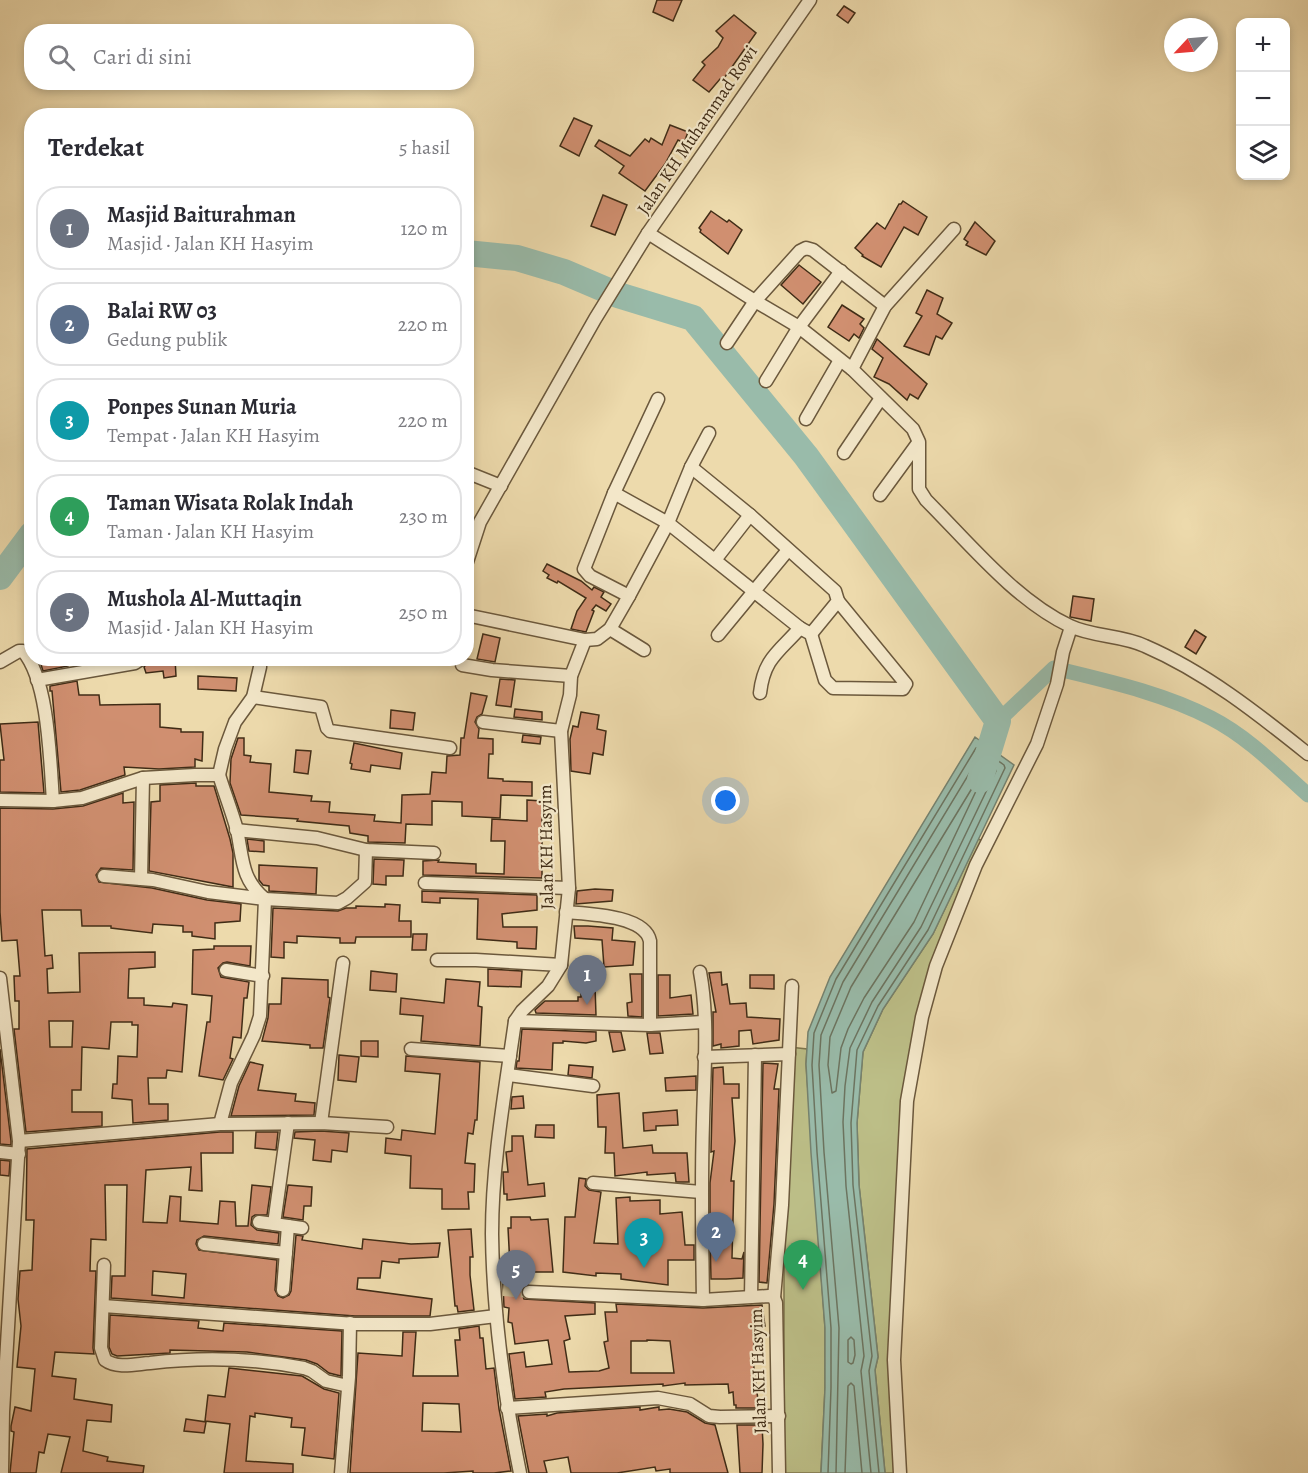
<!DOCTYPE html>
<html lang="id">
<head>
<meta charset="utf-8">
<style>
	body { margin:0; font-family:Alegreya,serif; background:#f2f2f3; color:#2b2b33 }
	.controls { position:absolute; right:18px; top:18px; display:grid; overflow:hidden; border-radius:12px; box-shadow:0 3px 9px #0003 }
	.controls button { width:54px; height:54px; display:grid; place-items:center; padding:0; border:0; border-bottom:2px solid #e1e1e2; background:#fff; color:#2b2b33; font:30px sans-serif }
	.compass { position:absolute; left:1164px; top:18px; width:54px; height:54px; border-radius:50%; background:#fff; box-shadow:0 3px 9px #0003; rotate:244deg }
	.you { position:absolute; left:726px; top:801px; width:21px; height:21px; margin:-15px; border:4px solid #fff; border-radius:50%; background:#1a73e8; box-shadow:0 0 0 9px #1a73e833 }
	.badge { display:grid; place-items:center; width:39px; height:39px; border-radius:50%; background:#7c3aed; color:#fff; font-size:20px; font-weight:700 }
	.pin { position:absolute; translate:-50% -50px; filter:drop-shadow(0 2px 3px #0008) }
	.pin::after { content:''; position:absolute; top:32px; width:21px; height:18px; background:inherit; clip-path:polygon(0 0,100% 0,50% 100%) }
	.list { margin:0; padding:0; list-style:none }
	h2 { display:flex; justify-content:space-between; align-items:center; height:78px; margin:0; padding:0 24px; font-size:26px }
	h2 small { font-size:20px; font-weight:400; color:#7c7c81 }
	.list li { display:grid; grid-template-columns:39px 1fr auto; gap:18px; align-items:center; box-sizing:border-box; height:84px; margin:0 12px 12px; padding:0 12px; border:2px solid #e1e1e2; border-radius:24px }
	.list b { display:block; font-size:22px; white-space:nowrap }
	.list p { margin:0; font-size:20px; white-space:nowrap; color:#7c7c81 }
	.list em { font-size:20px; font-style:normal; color:#7c7c81 }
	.icon { flex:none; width:33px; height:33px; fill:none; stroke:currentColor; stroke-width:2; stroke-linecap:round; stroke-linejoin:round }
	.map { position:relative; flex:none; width:1308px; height:1473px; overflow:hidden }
	.search { position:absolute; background:#fff; box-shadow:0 3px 9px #0003; left:24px; top:24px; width:450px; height:66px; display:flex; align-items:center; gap:15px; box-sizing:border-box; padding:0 21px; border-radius:24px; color:#7c7c81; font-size:22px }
	.panel { position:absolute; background:#fff; box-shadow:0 3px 9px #0003; left:24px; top:108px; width:450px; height:558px; border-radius:24px }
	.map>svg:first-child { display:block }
	.green { fill:#bcbe87; stroke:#7e754e; stroke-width:1.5 }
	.water { fill:#9ba; stroke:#75826f; stroke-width:1.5 }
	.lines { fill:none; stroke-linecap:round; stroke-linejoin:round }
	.shore { stroke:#6c7460; stroke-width:1.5 }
	.canal { stroke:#9ba; stroke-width:15 }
	.river { stroke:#9ba; stroke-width:26 }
	.building { fill:#d08f70; stroke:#402c16; stroke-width:1.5; fill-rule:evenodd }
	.minor-tunnel { stroke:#cab78e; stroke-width:12; stroke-dasharray:12 6; stroke-linecap:butt }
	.minor-casing { stroke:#6b583c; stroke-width:15 }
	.minor { stroke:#f3e7c9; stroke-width:12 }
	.labels { text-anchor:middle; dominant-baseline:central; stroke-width:4.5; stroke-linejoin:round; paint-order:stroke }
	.street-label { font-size:18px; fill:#402c16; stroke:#f3e7c9 }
</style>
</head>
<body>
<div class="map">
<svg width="1308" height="1473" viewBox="0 0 1308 1473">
	<rect width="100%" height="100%" fill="#eddaac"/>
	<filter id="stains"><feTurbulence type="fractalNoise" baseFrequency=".00333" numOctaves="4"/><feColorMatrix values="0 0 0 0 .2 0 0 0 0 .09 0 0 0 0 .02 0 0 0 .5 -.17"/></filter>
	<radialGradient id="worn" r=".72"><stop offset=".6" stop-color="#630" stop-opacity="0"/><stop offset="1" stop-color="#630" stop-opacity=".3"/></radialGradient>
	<g class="green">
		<path d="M978,839L983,841L907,1069L894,1325L898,1473H885L875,1370L878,1357L859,1185L857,1123L863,1052L883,1009L933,934Z"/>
		<path d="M789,1047L807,1049L806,1064L825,1328V1388L821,1473H784V1252Z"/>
	</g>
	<path class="water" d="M975,737L1014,765L933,934L883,1009L863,1052L857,1123L859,1185L878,1357L875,1370L885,1473H821L825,1388V1328L811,1153L806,1064L808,1032L830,977Z"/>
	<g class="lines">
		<g class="shore">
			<path d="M974,785L977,786V789L914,922L864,998L848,1029L841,1048L836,1091L832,1093L828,1065L830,1037L851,987Z"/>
			<path d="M851,1337L854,1340L855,1355L853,1363L851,1364L848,1362V1340Z"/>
			<path d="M828,1473L831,1388V1328L817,1152L812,1065L814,1033L836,979L976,748L979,747L1004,765L1005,768L928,930L878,1006L857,1050L851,1123L853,1185L872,1356L869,1371L879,1473"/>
			<path d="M836,1473L839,1328L824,1152L819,1065L821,1035L843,982L978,759L981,758L995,768L996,771L921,927L872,1002L850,1048L845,1086L843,1122L846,1186L864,1356L861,1371L871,1473"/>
			<path d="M845,1473L848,1386L851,1383L854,1386L862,1473"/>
		</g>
		<path class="canal" d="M998,721L1054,668C1107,681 1163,693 1211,718C1248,737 1278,768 1308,795"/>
		<g class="river">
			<path d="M466,253L517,258L564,272L618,295L693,318L806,456L998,721L980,780"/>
			<path d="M0,577L32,534"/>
		</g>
	</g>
	<g class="building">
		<path d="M657,0H682L673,21L653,12Z"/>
		<path d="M844,6L855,13L848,23L837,15Z"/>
		<path d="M734,15L756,33L722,81L720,79L709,92L693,80L705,65L702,62L718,47L723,38L716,31Z"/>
		<path d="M574,118L592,126L579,156L560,146Z"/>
		<path d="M670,125L688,132L684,143L678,140L665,164L645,191L619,173L624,166L595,146L599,140L630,156L645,139L649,142L651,138L662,145Z"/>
		<path d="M603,195L627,205L615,235L591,226Z"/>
		<path d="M903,201L927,217L918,235L904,227L881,267L862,256L863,255L855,248L877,223L885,229L899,204H901Z"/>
		<path d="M711,211L727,222L729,220L742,230L728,254L700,232L701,230L699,228Z"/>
		<path d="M975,222L995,241L986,255L966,245L968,242L964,239Z"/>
		<path d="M799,265L821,282L803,304L781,285Z"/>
		<path d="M927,290L943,298L937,314L952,323L942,339L936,336L929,355L904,346L922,316L916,313Z"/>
		<path d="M842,305L864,319L860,324L864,328L859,338L854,334L849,341L828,327Z"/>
		<path d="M877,339L927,384L918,399L910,394L907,400L889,384L874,377L883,358L872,349Z"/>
		<path d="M547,564L581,581L592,590L594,587L604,592L601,597L611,604L606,611L596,605L592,610L594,611L586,632L571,629L577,611L586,598L558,581L557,583L547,578L549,575L543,571Z"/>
		<path d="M1073,596L1094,599L1091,621L1070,617Z"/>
		<path d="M1195,630L1206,637L1196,654L1185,647Z"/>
		<path d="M483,634L500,638L495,662L477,659Z"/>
		<path d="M39,658H66L68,666L43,671Z"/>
		<path d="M175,658L176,676L164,678L163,671L146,673L144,667L151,659Z"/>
		<path d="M198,676L237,678L236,691L198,689Z"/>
		<path d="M500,679L515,680L511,707L496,705Z"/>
		<path d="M77,681L79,695H99L100,705L160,704V727L181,729V732H203L202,761L195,759V767L159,769L124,767L125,775L80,790L61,792L52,691H50V686Z"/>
		<path d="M471,693L487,696L482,714L477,717L475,722L479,729L478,738L493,739V754H489L488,778L503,779V781L532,782V796L501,795L500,818L462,816V802L432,801V825L406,824L405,843L368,842V836L350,833L349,826L297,821L298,819L241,815L230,783L231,759L238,738H244V755L251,756L250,762L271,764L269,792L312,796L311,801L330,802L329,812L375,815L374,821L401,823L402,795L430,794L432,772L446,773L447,756L460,755L461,738H464Z"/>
		<path d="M515,709L542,712V720L514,717Z"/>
		<path d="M391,710L415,713L413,730L390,728Z"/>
		<path d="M581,712L599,715L597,729L606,731L603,755L593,753L590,774L571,771L570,739L573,726L578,727Z"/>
		<path d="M38,722L44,793L0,792V760H4L0,724Z"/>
		<path d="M523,735L541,737L540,744L522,742Z"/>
		<path d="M354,743L402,753L400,769L371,765L370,772L351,769L352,764L350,763Z"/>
		<path d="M296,750L311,751L308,774L294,772Z"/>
		<path d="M196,783V786H214L230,839L233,853V887L149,871L151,802L160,801V785Z"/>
		<path d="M123,793V803L134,802L133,870L101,868L96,875L99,882L152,888L207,900L241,904L240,921L215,923V939L192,936V932H183V926L153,924L152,933L111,928V926H82L81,910H42L45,956L52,955L53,968L47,969L48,993L80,992L79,953L155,952V967L129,969L128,998H144V1005L172,1007L173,1003L187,1005L182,1072L167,1070L166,1078H148L149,1104H168V1120L133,1123L132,1100L112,1098L113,1084H117L118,1056L137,1057L138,1025H132V1022H111L109,1049L82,1047L81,1090H72V1112H102V1126L26,1132L14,1029H19V1001H15L14,976H20L17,940L2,941L0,912V808L53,809L83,806ZM49,1021H73L72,1047H50Z"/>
		<path d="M527,800L542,801V878L423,875V861L439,860L438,862L476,864V873L504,874L505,841H491L492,819L527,821Z"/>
		<path d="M247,839L264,841V852L249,851Z"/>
		<path d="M374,859L404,860L403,876H386V885L373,884Z"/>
		<path d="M259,865L317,868L316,894L269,891V886L263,885L259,880Z"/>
		<path d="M595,889L613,890L612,901L576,904L577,891Z"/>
		<path d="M422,891L537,895V910L502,914L503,927H537L536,949L517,948V942L477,939L478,899L440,898V903L422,902Z"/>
		<path d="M385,904L400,905L399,921H411V937H356L355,943H340V938L297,936V943L284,942V958L271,957L273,908L338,911L346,908H356V906L385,907Z"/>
		<path d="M574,926H588L613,928L612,940L635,942L633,965L604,967L602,940L575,938Z"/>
		<path d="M413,934H427L426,950H412Z"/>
		<path d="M214,946H251L250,966L227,962L223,963L218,968L221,977L249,982L247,998H244L241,1038L233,1037L230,1058L233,1059L223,1080L199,1076L207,1022H210L212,996L192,994L193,950L214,949Z"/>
		<path d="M488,969L522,971L521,987L488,986Z"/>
		<path d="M371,971L397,974L396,992L370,990Z"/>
		<path d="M721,972L722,985L727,984L730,1004L746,1003L747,1017L780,1019L779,1040L753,1044L751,1030L739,1031V1046L721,1048V1044L713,1046V1012H716L709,973Z"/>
		<path d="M630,974H642V1017L628,1016L627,1003L632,1002Z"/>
		<path d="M581,975H598V986H595L596,1015L536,1013L535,1010L545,1001H578V997H581Z"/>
		<path d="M658,975H670V998L691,995L693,1014L658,1016Z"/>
		<path d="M750,975H774V989L750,988Z"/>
		<path d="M282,978L328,980V997L330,998L323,1048H310V1045L262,1041L268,1018L269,1004H281Z"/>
		<path d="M446,979L480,982L478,1006L482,1007L480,1046L421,1041L423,1016L400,1014L401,998L444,1003Z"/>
		<path d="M522,1029L596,1032V1041L586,1043L563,1041V1043H553L552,1070L516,1068L517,1061H519Z"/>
		<path d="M609,1032H621L625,1050L613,1052Z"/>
		<path d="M647,1033H660L663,1053L650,1054Z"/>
		<path d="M361,1041H378V1057L361,1056Z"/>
		<path d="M0,1049L11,1141V1145L0,1144Z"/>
		<path d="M339,1055L359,1057L356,1082L338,1080Z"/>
		<path d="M406,1056L480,1062L477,1120H475L473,1134L468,1133L465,1163L475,1164L474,1192H468L469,1209H442V1189L410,1188L411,1156L385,1153L386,1138L401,1140L402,1130L435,1134L440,1074L405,1071Z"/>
		<path d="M250,1062L263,1065L258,1090L296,1094L295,1101L315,1103L314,1115L231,1116L239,1086Z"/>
		<path d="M763,1063L778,1064L774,1089H779L774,1204L767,1283L759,1282Z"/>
		<path d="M569,1065L593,1067L592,1078L568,1075Z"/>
		<path d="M723,1067L724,1084H739V1098H732L735,1141L731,1181H734L732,1258L742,1259L744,1252L743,1278L726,1279H711L710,1233V1183L714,1151L711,1152L713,1068Z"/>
		<path d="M696,1076V1090L666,1091L665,1078Z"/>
		<path d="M619,1093L623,1148L652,1145L653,1153H687L689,1182H676L675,1173L647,1175V1172L615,1176L614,1153H605L606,1127H598L597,1095Z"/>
		<path d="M523,1096L524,1108L511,1109L512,1097Z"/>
		<path d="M677,1110L678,1125L656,1126V1130L644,1131L643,1113Z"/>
		<path d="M536,1125H554V1138L535,1137Z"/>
		<path d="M321,1131L349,1133L347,1152L332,1150L331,1162L313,1160L315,1140L294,1138L295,1132Z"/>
		<path d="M220,1132H233V1153H201L202,1191L189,1190L191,1167L146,1170L143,1222L167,1223L170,1196L181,1197L180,1221L218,1224L220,1201L235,1202L236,1226H248L252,1185L271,1187L267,1215H255L252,1217L251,1225L257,1230L279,1233L278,1244L204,1236L197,1240L196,1244L199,1250L277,1260L275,1290L278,1296L283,1298L289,1295L291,1291L296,1235L303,1236L302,1240L362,1249L363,1239L411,1244L440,1243L438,1257L399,1259V1263L382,1261L380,1278H358L357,1289L432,1299L430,1316H355L111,1298L112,1276H125L127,1185H105L106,1240L91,1239L90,1271H96L93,1348L94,1354L55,1352L52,1376L76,1379L74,1399L112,1405L111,1422L87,1420L83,1451L108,1457L107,1461L144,1466L143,1473H61L70,1437L48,1434L44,1453L39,1452L36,1473H10L14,1432L11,1431V1426L15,1407L31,1411L35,1369L17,1367L21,1326L18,1299L20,1271L32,1270L34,1220H26L27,1149ZM153,1271L186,1274L184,1298L152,1295Z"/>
		<path d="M256,1132H278L276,1150L255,1148Z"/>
		<path d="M512,1136H523L528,1185L544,1183L545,1196L507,1200V1194H504L503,1172H508L506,1152L512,1151Z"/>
		<path d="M0,1160L10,1161L9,1176L0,1175Z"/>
		<path d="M579,1178L586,1179L585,1186L589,1190L601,1192L594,1243L618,1244L616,1198L630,1197V1201L660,1200V1214L682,1212L685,1245H694V1260H668V1285L621,1279V1274L596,1273V1276L563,1272L565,1217H575Z"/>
		<path d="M288,1185L312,1187L311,1206H304L303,1220L283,1217Z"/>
		<path d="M511,1217H530L531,1220L548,1219L553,1272H527L528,1284L522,1287L521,1291L524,1299L595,1303V1314L565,1316L570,1339L564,1341L569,1372L599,1371L609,1368L604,1342L608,1341L605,1312H617L616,1304L703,1308L762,1305L765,1326L753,1327L755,1360H753L759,1408H736V1405H734L733,1392L729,1393L728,1384L685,1385V1383L663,1386V1384L564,1389L545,1392L546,1397L515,1399L509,1354L524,1352L526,1367L552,1364L548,1340L515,1344L512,1323L508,1322L509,1308L504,1307L503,1284L511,1285L508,1228H511ZM647,1340L670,1341L674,1373H631V1341H647Z"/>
		<path d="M471,1229L473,1257H470V1275L474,1310L458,1312L457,1306H455L448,1230Z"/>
		<path d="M110,1315L199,1321L198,1328L223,1331L224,1323L342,1331L341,1376L329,1373L317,1364L306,1360L247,1352L170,1350V1353L117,1356L112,1354L109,1347Z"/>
		<path d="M479,1326L480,1338H483L486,1369L494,1368L499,1409L511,1471L494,1473H473V1471L444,1473H350L358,1353L402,1356L403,1332H416L413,1376H458L455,1340H460L459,1329ZM423,1403L459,1404L461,1432L422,1431Z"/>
		<path d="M229,1368L302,1376L324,1389L339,1393L334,1459L302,1455L305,1428L291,1427L292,1418L255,1413V1417L250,1416L246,1461L293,1464V1473H224L230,1424L205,1421L208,1395L225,1397Z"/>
		<path d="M640,1407V1410L659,1407V1410L669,1409L687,1412L705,1423L715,1425L728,1473H670V1469L656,1471L655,1467L617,1473H571L568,1457L544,1461L547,1473H529L518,1416L547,1414V1416L557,1413Z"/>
		<path d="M186,1419L206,1422L204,1433L184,1431Z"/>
		<path d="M737,1425H762L763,1444L762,1473H740Z"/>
	</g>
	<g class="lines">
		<path class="minor-tunnel" d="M503,1290L529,1292"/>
		<g class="minor-casing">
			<g id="minor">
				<path d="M810,0L648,233L755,301L799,327L852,369L913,429L919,442V489L926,500C969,543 1015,600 1070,626C1093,637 1122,635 1145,646C1205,672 1257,713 1308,754"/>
				<path d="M727,343L755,301L800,251L806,248L813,250L885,306"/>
				<path d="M852,369L885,306L954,229"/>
				<path d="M766,381L799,327L841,271"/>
				<path d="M806,419L840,360"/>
				<path d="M844,453L881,398"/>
				<path d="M691,467L750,515L715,560"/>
				<path d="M466,472L501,486"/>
				<path d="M614,493L668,523L800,628L811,634L825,680L833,688L903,689L906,684L838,601"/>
				<path d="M880,495L918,443"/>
				<path d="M750,515L835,591L838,601L811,634"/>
				<path d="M466,565L480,522L595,319L648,233"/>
				<path d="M629,596L590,576L584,569L614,493L658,399"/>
				<path d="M466,615L585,640L597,639L610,629L629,596L668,523L691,467L709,433"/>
				<path d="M610,629L644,650"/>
				<path d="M718,635L788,550"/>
				<path d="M89,658L92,670"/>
				<path d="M0,662L19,651H23C49,681 50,762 53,801"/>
				<path d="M462,665L492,670L571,676"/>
				<path d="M37,680L135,663L143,658"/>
				<path d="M760,693C764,658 779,652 800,628"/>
				<path d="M253,697L321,707L327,728L330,731L450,748"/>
				<path d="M483,722L561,731"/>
				<path d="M219,775L225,749L235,722L253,697L260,667V658"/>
				<path d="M0,800L53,801L82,798L143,778L195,775H219C225,794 232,812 237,830C243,859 241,879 265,899"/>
				<path d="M236,830L317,838L366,850L434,853"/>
				<path d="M104,876L153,880L208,892L265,899L338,903L347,898L365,882L366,850"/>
				<path d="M141,879L143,778"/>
				<path d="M425,883L569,888"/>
				<path d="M566,912C587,914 645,915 650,941V1025"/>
				<path d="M437,960H476L561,965"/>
				<path d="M226,970L263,976"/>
				<path d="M700,972C709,1020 704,1073 703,1122C701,1182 702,1241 703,1300"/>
				<path d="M0,978L19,1141L3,1412L2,1473"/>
				<path d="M515,1021L650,1025L703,1022"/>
				<path d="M411,1049L510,1056"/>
				<path d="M704,1057L789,1054"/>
				<path d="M508,1075L593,1086"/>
				<path d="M288,1123L274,1224L302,1228"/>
				<path d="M321,1123L343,963"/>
				<path d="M220,1124L231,1083L254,1035L260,1016L265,899"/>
				<path d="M19,1141L220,1124L321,1123L387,1127"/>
				<path d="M0,1152L19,1154"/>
				<path d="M593,1183L701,1192"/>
				<path d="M259,1222L274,1224"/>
				<path d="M204,1244L286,1253"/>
				<path d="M104,1265L101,1348L105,1360C117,1369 136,1364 150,1363C202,1357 253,1358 304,1368L312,1371L326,1381L348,1386"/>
				<path d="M283,1290L288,1226"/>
				<path d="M529,1292L703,1300L769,1296L774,1298L776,1303L779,1473"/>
				<path d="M751,1297L755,1055"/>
				<path d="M774,1298L782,1205L792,986"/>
				<path d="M103,1306L355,1324H430L496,1316"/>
				<path d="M507,1408L658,1398L690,1404L709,1416L720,1417L779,1416"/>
				<path d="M341,1473L349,1377L350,1323"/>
				<path d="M520,1473C504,1394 493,1315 492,1234C492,1163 505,1092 515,1021L522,1011L548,986L561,965L569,888L561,731L570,695L571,676L585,640"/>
				<path d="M900,1473L894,1360L907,1101L922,1017L936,966L976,865L1037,744L1057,684L1063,652L1071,627"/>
			</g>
		</g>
		<use href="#minor" class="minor"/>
	</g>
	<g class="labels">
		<g class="street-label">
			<text transform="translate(697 130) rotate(-56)">Jalan KH Muhammad Rowi</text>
			<text transform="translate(546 847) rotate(-91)">Jalan KH Hasyim</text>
			<text transform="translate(758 1371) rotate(-92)">Jalan KH Hasyim</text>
		</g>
	</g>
	<rect width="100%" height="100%" filter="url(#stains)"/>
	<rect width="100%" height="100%" fill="url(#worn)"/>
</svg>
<div class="controls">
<button>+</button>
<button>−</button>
<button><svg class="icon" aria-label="layers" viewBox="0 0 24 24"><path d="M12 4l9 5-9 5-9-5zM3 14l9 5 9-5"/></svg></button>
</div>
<svg class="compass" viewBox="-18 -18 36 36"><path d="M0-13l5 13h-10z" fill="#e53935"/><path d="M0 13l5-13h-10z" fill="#7c7c81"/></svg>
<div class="you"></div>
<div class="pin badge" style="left:587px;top:1005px;background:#6b7280">1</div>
<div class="pin badge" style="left:716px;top:1262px;background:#5c6f8a">2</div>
<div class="pin badge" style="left:644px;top:1268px;background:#0f9aa8">3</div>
<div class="pin badge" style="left:803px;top:1290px;background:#2e9e5b">4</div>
<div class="pin badge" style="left:516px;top:1300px;background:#6b7280">5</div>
<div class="search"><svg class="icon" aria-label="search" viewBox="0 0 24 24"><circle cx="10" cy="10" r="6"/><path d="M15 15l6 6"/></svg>Cari di sini</div>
<section class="panel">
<h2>Terdekat<small>5 hasil</small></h2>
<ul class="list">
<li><span class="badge" style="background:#6b7280">1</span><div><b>Masjid Baiturahman</b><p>Masjid · Jalan KH Hasyim</p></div><em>120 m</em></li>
<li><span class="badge" style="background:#5c6f8a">2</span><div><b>Balai RW 03</b><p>Gedung publik</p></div><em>220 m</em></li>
<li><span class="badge" style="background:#0f9aa8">3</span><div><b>Ponpes Sunan Muria</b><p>Tempat · Jalan KH Hasyim</p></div><em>220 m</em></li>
<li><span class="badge" style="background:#2e9e5b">4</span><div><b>Taman Wisata Rolak Indah</b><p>Taman · Jalan KH Hasyim</p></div><em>230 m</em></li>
<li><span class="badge" style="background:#6b7280">5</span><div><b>Mushola Al-Muttaqin</b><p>Masjid · Jalan KH Hasyim</p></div><em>250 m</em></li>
</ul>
</section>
</div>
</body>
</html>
